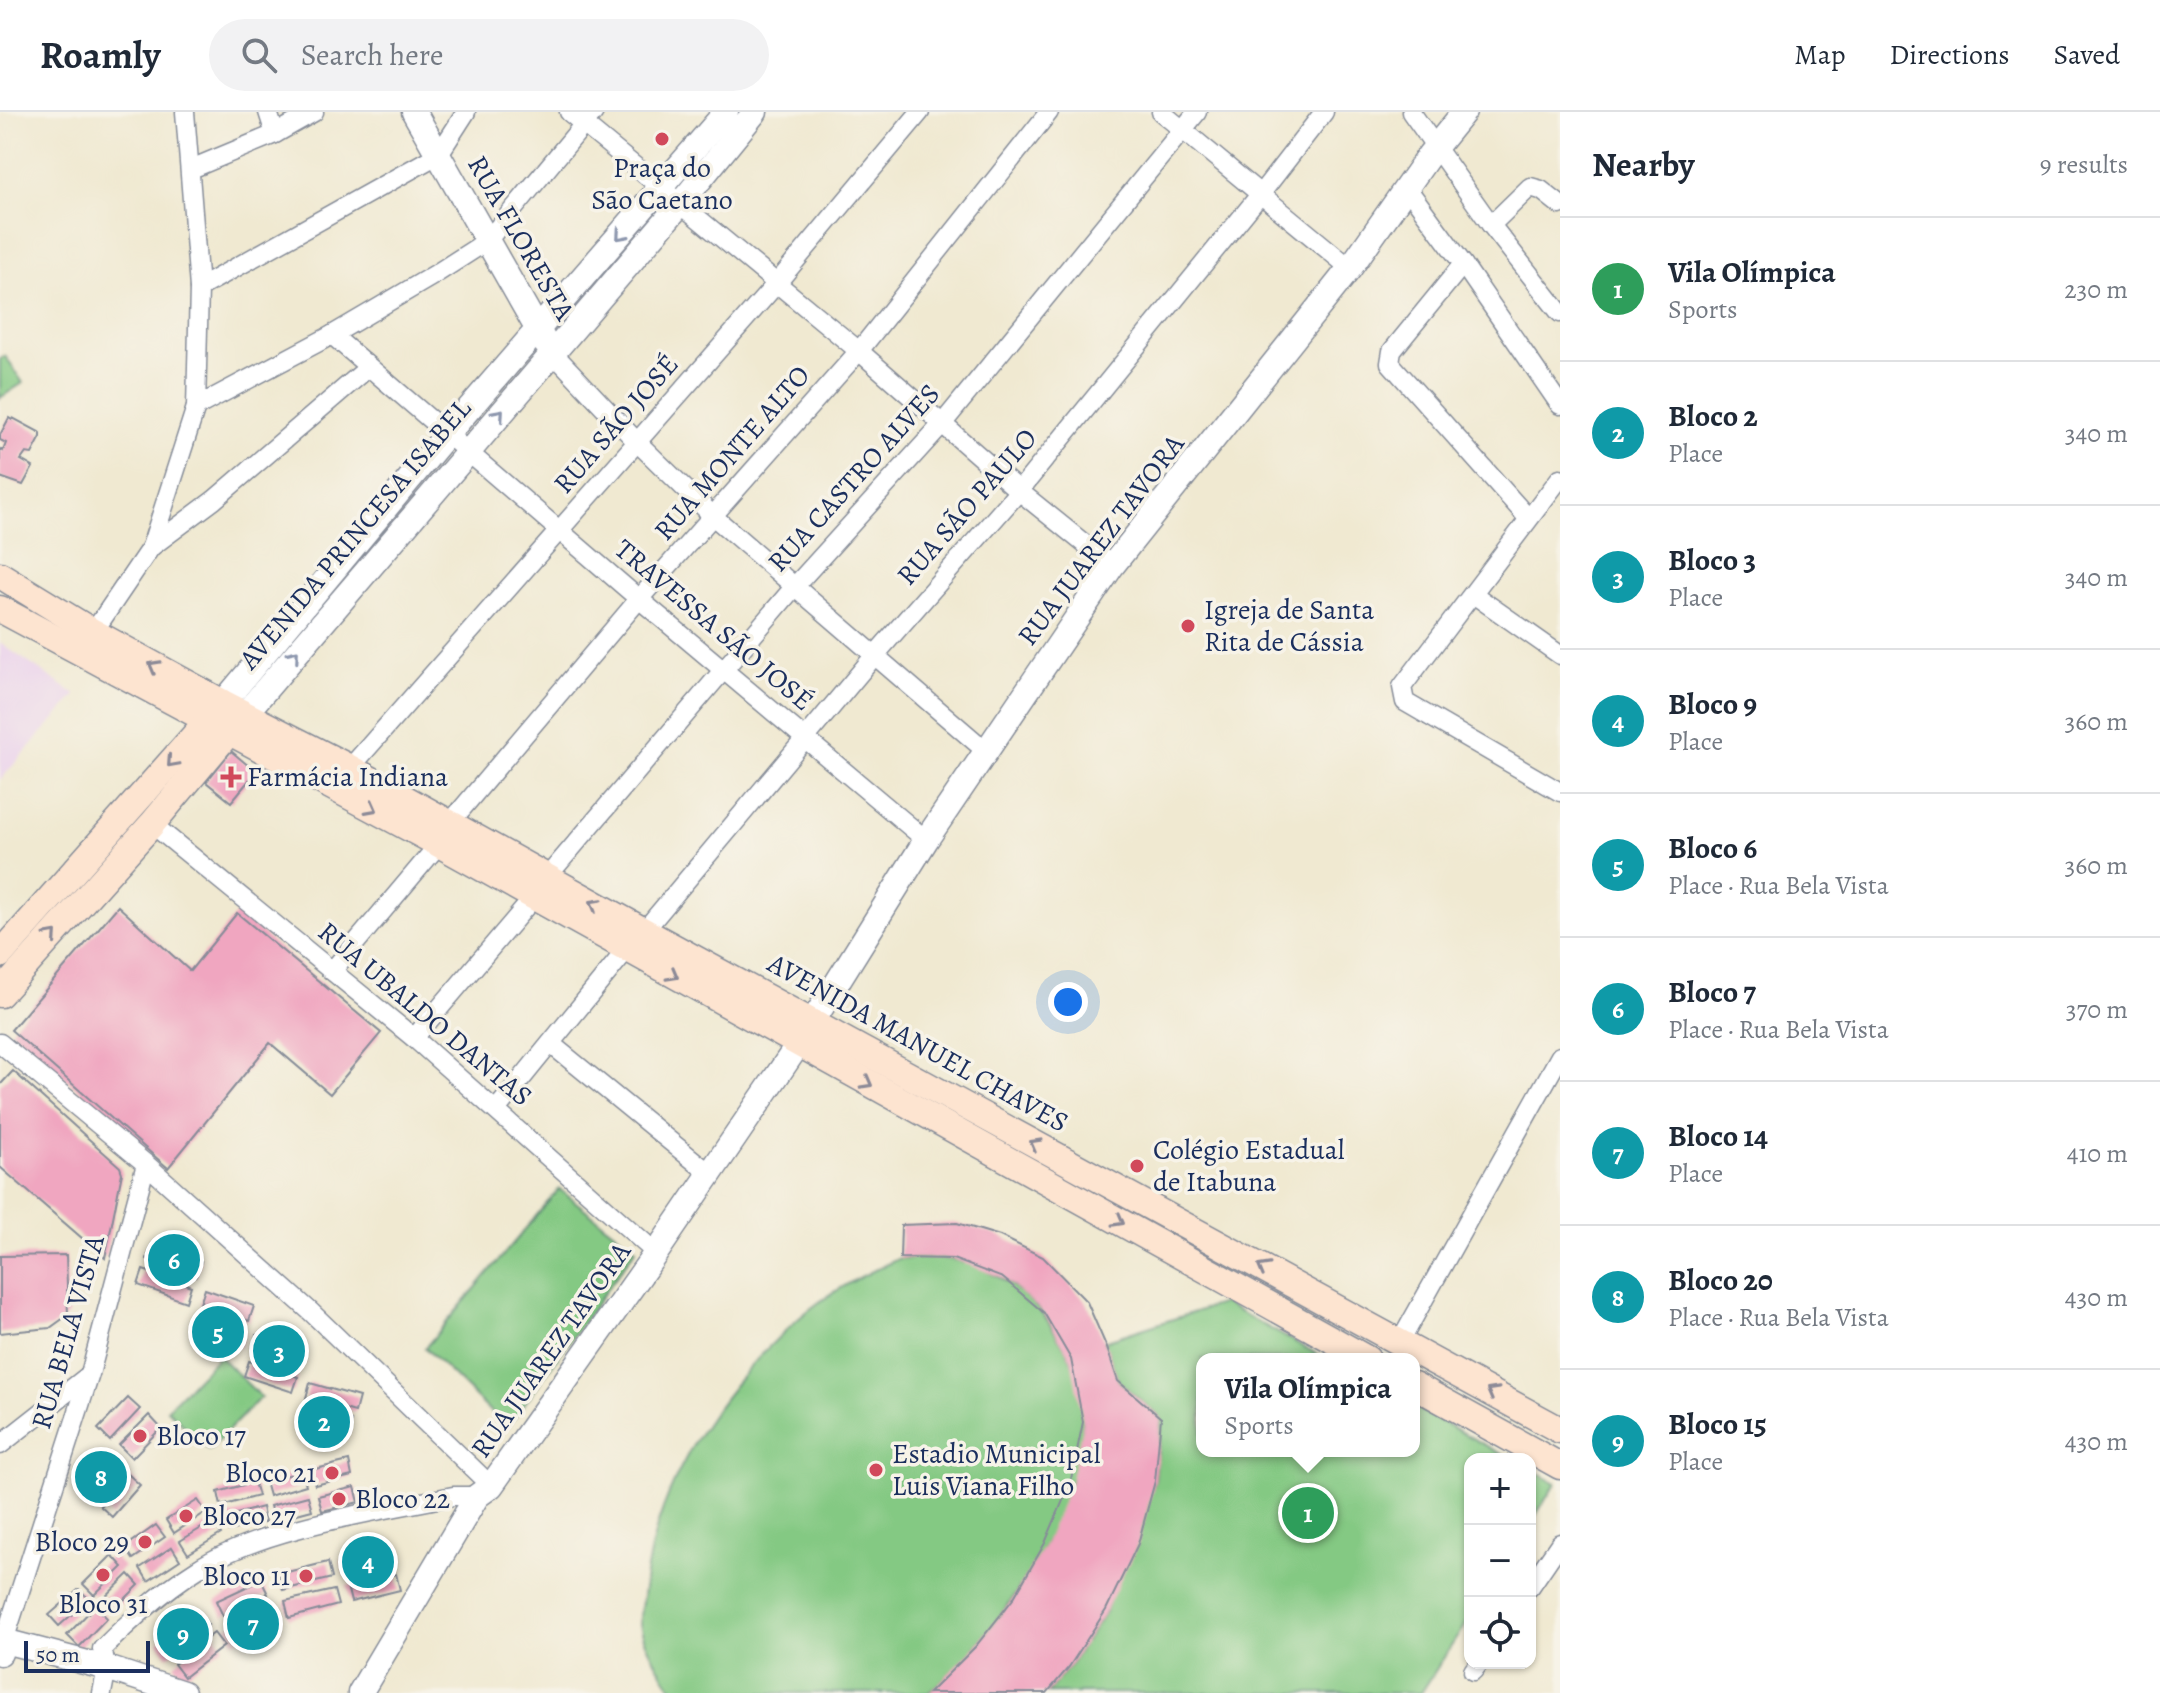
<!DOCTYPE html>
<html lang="en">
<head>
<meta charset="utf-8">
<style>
	body { margin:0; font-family:Alegreya,serif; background:#f2f2f3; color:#1f2937 }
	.controls { position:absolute; right:24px; bottom:24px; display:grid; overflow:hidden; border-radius:16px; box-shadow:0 2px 6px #0004 }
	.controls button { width:72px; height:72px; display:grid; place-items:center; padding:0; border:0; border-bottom:2px solid #e0e1e3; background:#fff; color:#1f2937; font:40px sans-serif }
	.scale { position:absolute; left:24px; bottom:20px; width:126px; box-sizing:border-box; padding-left:8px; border:4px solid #1b2f5e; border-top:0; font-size:22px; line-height:28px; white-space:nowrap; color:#1b2f5e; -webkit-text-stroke:6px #f7f3e8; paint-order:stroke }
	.you { position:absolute; left:1068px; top:890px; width:28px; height:28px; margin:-20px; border:6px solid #fff; border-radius:50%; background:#1a73e8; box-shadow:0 0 0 12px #1a73e833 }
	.badge { display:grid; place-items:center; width:52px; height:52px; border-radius:50%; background:#d1495b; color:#fff; font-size:26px; font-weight:700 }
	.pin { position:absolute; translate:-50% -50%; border:4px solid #fff; box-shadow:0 2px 8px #0006 }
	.popup { position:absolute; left:1196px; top:1241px; width:224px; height:104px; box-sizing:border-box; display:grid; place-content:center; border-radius:16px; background:#fff; filter:drop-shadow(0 2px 6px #0005); font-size:26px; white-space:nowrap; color:#747a83 }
	.popup b { font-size:30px; color:#1f2937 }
	.popup::after { content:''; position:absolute; left:50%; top:100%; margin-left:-16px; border:16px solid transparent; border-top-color:#fff }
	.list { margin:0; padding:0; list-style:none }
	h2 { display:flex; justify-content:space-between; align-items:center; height:104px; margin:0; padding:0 32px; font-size:34px }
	h2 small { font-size:26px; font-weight:400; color:#747a83 }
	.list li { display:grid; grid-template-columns:52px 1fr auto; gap:24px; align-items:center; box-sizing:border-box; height:144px; padding:0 32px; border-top:2px solid #e0e1e3 }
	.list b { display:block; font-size:30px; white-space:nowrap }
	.list p { margin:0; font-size:26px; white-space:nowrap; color:#747a83 }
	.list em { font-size:26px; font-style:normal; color:#747a83 }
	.icon { flex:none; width:44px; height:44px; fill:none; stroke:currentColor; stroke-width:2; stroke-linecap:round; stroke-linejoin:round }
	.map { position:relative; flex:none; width:1560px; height:1581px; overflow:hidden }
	header { display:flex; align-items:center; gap:48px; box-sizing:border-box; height:112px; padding:0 40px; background:#fff; border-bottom:2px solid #e0e1e3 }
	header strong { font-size:38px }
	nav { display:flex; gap:44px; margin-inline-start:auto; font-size:28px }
	.search { width:560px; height:72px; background:#f2f2f3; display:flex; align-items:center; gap:20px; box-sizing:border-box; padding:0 28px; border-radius:44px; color:#747a83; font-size:30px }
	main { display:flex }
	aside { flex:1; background:#fff }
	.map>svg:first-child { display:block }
	.built { fill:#ead1ec }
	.green { fill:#84c983; stroke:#507c70; stroke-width:2 }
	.building { fill:#f0a6c0 }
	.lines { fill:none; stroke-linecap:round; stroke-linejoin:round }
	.minor-casing { stroke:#868c98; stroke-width:21 }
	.tertiary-casing { stroke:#868c98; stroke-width:27 }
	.secondary-casing { stroke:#868c98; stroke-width:29 }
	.minor { stroke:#fff; stroke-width:18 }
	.tertiary { stroke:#fff; stroke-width:24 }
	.secondary { stroke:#fde4d0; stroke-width:26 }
	.oneway { stroke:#8d97ae }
	.oneway2 { stroke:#8c8a97 }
	.poi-dot { fill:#d1495b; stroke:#f7f3e8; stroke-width:3 }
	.labels { text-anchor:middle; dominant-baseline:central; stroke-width:7; stroke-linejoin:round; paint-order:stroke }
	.poi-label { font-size:28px; fill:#1b2f5e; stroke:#f7f3e8; text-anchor:start }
	.street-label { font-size:28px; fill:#1b2f5e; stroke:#f7f3e8 }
</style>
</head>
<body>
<header>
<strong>Roamly</strong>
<div class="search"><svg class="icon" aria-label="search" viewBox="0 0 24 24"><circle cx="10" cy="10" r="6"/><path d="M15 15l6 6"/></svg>Search here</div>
<nav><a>Map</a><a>Directions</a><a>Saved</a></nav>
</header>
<main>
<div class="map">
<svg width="1560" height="1581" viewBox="0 0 1560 1581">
	<rect width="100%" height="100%" fill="#f7f3e8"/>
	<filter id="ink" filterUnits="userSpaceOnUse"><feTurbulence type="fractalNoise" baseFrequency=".0125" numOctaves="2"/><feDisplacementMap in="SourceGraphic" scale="16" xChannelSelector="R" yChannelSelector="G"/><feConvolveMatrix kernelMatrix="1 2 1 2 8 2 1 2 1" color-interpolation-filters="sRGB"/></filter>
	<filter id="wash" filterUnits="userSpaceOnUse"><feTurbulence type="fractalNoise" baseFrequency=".006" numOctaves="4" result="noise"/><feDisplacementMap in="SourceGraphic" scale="32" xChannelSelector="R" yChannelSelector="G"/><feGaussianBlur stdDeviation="1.8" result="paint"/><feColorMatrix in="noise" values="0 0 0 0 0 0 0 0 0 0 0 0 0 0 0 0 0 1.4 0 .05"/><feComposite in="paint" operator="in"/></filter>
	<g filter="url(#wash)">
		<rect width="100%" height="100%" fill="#f0e9d1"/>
		<path class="built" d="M0,531L76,583L0,668Z"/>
		<g class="green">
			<path d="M5,244L23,271L0,286V247Z"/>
			<path d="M559,1077L636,1137L507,1316L425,1236Z"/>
			<path d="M900,1146C917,1147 938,1144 955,1148C997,1158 1034,1184 1055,1220C1060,1229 1067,1238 1071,1247C1076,1260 1084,1299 1083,1312C1074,1409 1001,1520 928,1581H677C664,1567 643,1531 640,1512C639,1501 643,1487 644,1476C656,1370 719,1278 797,1208C828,1180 863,1163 900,1146Z"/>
			<path d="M1223,1191L1326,1247H1202V1339H1414V1295L1511,1347H1470V1505L1421,1581H1047L1069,1555L1106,1498L1155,1369L1161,1306L1118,1269L1104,1229Z"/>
			<path d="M219,1244L261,1285L209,1338L167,1297Z"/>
			<path d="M1530,1357L1556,1371L1530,1412Z"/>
		</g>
		<g id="blocks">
			<g class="building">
				<path d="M9,306L12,308L13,306L41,321V325L32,342L26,341L21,348L33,355L23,373L0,365V337L3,339L6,331L0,328V323Z"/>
				<path d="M231,639L256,660L231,690L206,670Z"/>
				<path d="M118,794L190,859L237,801L381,921L330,982L270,931L168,1056L11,918Z"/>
				<path d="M13,959L120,1055L122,1061L105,1146L0,1055V973Z"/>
				<path d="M957,1111L1000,1124L1043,1145L1087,1190L1107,1236L1118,1269L1161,1306L1155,1369L1138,1432L1106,1498L1069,1555L1047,1581H929L975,1535L1013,1487L1045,1431L1070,1372L1083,1310L1071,1247L1044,1201L1003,1166L953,1147L900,1146L901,1113Z"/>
				<path d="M152,1132L201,1149L196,1164L147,1147Z"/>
				<path d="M66,1143L68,1203L50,1216L0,1221V1144Z"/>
				<path d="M143,1158L191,1174L186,1190L138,1173Z"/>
				<path d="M205,1177L254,1194L249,1209L200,1192Z"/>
				<path d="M196,1204L245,1221L240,1236L191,1219Z"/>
				<path d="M257,1223L306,1239L301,1255L252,1238Z"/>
				<path d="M249,1249L298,1265L293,1280L244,1264Z"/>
				<path d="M310,1271L359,1285L355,1300L306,1286Z"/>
				<path d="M128,1286L140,1297L110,1329L98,1317Z"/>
				<path d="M301,1296L351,1309L347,1325L297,1311Z"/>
				<path d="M149,1303L161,1316L132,1346L119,1333Z"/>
				<path d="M111,1344L122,1355L92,1386L81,1376Z"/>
				<path d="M349,1349L352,1364L315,1373L311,1358Z"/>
				<path d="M302,1359L306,1373L269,1384L265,1370Z"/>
				<path d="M128,1362L140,1373L112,1405L100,1394Z"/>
				<path d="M254,1370L258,1384L221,1394L218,1380Z"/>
				<path d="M355,1375L359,1390L322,1399L318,1384Z"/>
				<path d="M308,1384L312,1398L274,1408L270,1394Z"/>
				<path d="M198,1388L206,1400L174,1421L166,1408Z"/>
				<path d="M262,1395L265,1410L228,1419L225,1405Z"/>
				<path d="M213,1409L221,1422L188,1442L180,1429Z"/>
				<path d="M156,1413L165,1425L133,1447L125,1435Z"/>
				<path d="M172,1435L180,1448L148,1469L140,1456Z"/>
				<path d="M390,1436L394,1452L345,1464L341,1448Z"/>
				<path d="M112,1443L123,1455L94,1483L83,1472Z"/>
				<path d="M328,1450L332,1466L283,1478L279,1462Z"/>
				<path d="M129,1462L139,1473L112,1500L101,1489Z"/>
				<path d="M396,1462L400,1478L351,1490L347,1474Z"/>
				<path d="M261,1468L268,1482L223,1504L216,1489Z"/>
				<path d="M79,1477L89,1487L59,1514L49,1503Z"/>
				<path d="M334,1478L338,1493L289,1506L285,1489Z"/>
				<path d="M95,1494L107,1506L79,1535L67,1523Z"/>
				<path d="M272,1494L279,1509L234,1530L226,1515Z"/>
				<path d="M198,1500L208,1513L168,1544L158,1530Z"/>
				<path d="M214,1521L224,1534L184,1565L174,1552Z"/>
			</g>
		</g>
	</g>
	<g filter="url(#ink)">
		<use href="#blocks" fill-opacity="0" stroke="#868c98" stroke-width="2"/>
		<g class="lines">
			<g class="minor-casing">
				<g id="minor">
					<path d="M268,0L275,22"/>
					<path d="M569,0L859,239L1019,379L1112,454"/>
					<path d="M1161,0L1350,156"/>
					<path d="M1411,0L1491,113L1560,201"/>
					<path d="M191,57L275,22L314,0"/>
					<path d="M1407,76L1463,152L1560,293"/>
					<path d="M1491,113L1530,75L1541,78L1560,93"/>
					<path d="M1463,152L1392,239L1390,251L1528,406"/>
					<path d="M199,176L439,42L466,0"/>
					<path d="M332,223L434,163L487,129L594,0"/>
					<path d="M552,240L637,330L714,405L986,639"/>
					<path d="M196,295L332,223L639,487L926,728"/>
					<path d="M1560,366L1402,575L1405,590L1560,680"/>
					<path d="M151,435L214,388L369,255"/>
					<path d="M1473,482L1560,543"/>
					<path d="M88,528L151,435L196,295L199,176L185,0"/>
					<path d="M350,656L777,171L920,0"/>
					<path d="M152,712L414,926L656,1141"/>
					<path d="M449,712L639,487L859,239L1049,0"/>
					<path d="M547,765L795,474L943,311L1197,0"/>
					<path d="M644,819L875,543L1019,379L1259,84L1324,0"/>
					<path d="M332,859L439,732"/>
					<path d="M414,926L534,785"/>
					<path d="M0,931L146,1052L311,1200L491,1374"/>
					<path d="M551,932L709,1061"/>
					<path d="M496,998L627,837"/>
					<path d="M1400,1230L1560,944"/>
					<path d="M0,1333L89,1263"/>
					<path d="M1530,1475L1560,1431"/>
					<path d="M0,1528L4,1529L90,1262L146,1052"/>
					<path d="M1473,1559L1479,1551"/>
					<path d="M102,1581L107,1556L102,1537C131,1508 161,1480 196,1458C260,1416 378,1399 453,1384H477"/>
				</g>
			</g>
			<g class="tertiary-casing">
				<g id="tertiary">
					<path d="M414,0L546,232"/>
					<path d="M223,591L448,321L726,0"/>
					<path d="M244,603L681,91L755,0"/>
					<path d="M0,1541L4,1529L107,1556L183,1581"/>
					<path d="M360,1581L477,1384L491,1374L656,1141L798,933L926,728L1112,454L1350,156L1430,42L1464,0"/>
				</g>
			</g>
			<g class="secondary-casing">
				<g id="secondary">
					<path d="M0,463L93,520L223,591L350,656L644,819L1560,1318"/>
					<path d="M0,497L439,732L1367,1247"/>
					<path d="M0,843L218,597"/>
					<path d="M0,882L152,712L240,607"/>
					<path d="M1414,1273L1560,1354"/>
				</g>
			</g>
			<use href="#minor" class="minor"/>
			<use href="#tertiary" class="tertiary"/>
			<use href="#secondary" class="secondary"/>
		</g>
		<defs><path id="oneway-chevron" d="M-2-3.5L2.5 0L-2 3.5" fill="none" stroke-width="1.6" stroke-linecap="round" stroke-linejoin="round" transform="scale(2)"/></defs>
		<g class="oneway">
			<use href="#oneway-chevron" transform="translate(621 123) rotate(131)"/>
			<use href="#oneway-chevron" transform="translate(499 302) rotate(-49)"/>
			<use href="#oneway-chevron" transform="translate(294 543) rotate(-50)"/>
		</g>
		<g class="oneway2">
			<use href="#oneway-chevron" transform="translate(154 554) rotate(-151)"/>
			<use href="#oneway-chevron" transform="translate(172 650) rotate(132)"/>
			<use href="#oneway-chevron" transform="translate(372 696) rotate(28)"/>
			<use href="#oneway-chevron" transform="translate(595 792) rotate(-151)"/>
			<use href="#oneway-chevron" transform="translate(52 824) rotate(-48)"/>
			<use href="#oneway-chevron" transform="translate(673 863) rotate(29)"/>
			<use href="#oneway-chevron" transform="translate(867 971) rotate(29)"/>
			<use href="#oneway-chevron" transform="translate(1035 1032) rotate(-151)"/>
			<use href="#oneway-chevron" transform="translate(1119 1109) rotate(29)"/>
			<use href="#oneway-chevron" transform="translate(1263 1156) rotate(-151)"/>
			<use href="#oneway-chevron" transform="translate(1492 1280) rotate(-151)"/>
		</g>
	</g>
	<g class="poi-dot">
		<circle cx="662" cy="27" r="8"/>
		<circle cx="1188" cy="514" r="8"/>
		<path d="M227 653h8v8h8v8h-8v8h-8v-8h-8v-8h8z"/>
		<circle cx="1137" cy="1054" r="8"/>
		<circle cx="140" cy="1324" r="8"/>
		<circle cx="876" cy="1358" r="8"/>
		<circle cx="332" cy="1361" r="8"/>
		<circle cx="339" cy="1387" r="8"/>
		<circle cx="186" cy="1404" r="8"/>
		<circle cx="145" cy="1430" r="8"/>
		<circle cx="103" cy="1463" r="8"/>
		<circle cx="306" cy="1464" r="8"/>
	</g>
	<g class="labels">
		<g class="poi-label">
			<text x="662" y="56" text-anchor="middle">Praça do<tspan x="662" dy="32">São Caetano</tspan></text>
			<text x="1204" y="498">Igreja de Santa<tspan x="1204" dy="32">Rita de Cássia</tspan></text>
			<text x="247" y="665">Farmácia Indiana</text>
			<text x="1153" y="1038">Colégio Estadual<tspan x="1153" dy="32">de Itabuna</tspan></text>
			<text x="156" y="1324">Bloco 17</text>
			<text x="892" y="1342">Estadio Municipal<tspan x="892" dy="32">Luis Viana Filho</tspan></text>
			<text x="316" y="1361" text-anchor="end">Bloco 21</text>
			<text x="355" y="1387">Bloco 22</text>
			<text x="202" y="1404">Bloco 27</text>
			<text x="129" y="1430" text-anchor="end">Bloco 29</text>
			<text x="290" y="1464" text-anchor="end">Bloco 11</text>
			<text x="103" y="1492" text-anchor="middle">Bloco 31</text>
		</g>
		<g class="street-label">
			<text transform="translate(521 126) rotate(60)">RUA FLORESTA</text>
			<text transform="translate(616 312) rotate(-49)">RUA SÃO JOSÉ</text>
			<text transform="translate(732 341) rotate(-49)">RUA MONTE ALTO</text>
			<text transform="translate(854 366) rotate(-48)">RUA CASTRO ALVES</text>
			<text transform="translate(967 395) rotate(-49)">RUA SÃO PAULO</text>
			<text transform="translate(355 422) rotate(-50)">AVENIDA PRINCESA ISABEL</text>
			<text transform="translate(1101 428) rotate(-53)">RUA JUAREZ TAVORA</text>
			<text transform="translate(714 513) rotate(40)">TRAVESSA SÃO JOSÉ</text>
			<text transform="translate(425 902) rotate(40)">RUA UBALDO DANTAS</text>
			<text transform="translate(918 931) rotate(29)">AVENIDA MANUEL CHAVES</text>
			<text transform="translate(68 1220) rotate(-74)">RUA BELA VISTA</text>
			<text transform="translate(551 1238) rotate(-55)">RUA JUAREZ TAVORA</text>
		</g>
	</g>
</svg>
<div class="controls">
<button>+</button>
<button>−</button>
<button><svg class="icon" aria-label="locate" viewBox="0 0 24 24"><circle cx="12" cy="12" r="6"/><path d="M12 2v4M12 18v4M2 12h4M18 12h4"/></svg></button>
</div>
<div class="scale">50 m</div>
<div class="you"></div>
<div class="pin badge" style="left:1308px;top:1401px;background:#2e9e5b">1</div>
<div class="popup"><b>Vila Olímpica</b>Sports</div>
<div class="pin badge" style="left:324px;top:1310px;background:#0f9aa8">2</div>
<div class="pin badge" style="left:279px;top:1239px;background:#0f9aa8">3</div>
<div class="pin badge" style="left:368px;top:1450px;background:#0f9aa8">4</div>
<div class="pin badge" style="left:218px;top:1220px;background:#0f9aa8">5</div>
<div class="pin badge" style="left:174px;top:1148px;background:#0f9aa8">6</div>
<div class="pin badge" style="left:253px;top:1512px;background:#0f9aa8">7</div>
<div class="pin badge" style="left:101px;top:1365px;background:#0f9aa8">8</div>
<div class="pin badge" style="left:183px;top:1522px;background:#0f9aa8">9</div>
</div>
<aside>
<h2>Nearby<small>9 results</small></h2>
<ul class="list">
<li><span class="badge" style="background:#2e9e5b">1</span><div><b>Vila Olímpica</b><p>Sports</p></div><em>230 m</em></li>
<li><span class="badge" style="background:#0f9aa8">2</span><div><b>Bloco 2</b><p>Place</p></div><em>340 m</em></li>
<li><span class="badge" style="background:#0f9aa8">3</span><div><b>Bloco 3</b><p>Place</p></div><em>340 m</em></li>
<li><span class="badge" style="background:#0f9aa8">4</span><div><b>Bloco 9</b><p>Place</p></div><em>360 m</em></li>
<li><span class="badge" style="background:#0f9aa8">5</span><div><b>Bloco 6</b><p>Place · Rua Bela Vista</p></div><em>360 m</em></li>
<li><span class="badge" style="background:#0f9aa8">6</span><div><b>Bloco 7</b><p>Place · Rua Bela Vista</p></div><em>370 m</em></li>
<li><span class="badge" style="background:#0f9aa8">7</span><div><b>Bloco 14</b><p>Place</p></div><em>410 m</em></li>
<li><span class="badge" style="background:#0f9aa8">8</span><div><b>Bloco 20</b><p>Place · Rua Bela Vista</p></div><em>430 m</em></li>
<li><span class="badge" style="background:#0f9aa8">9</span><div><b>Bloco 15</b><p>Place</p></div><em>430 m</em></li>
</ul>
</aside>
</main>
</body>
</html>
